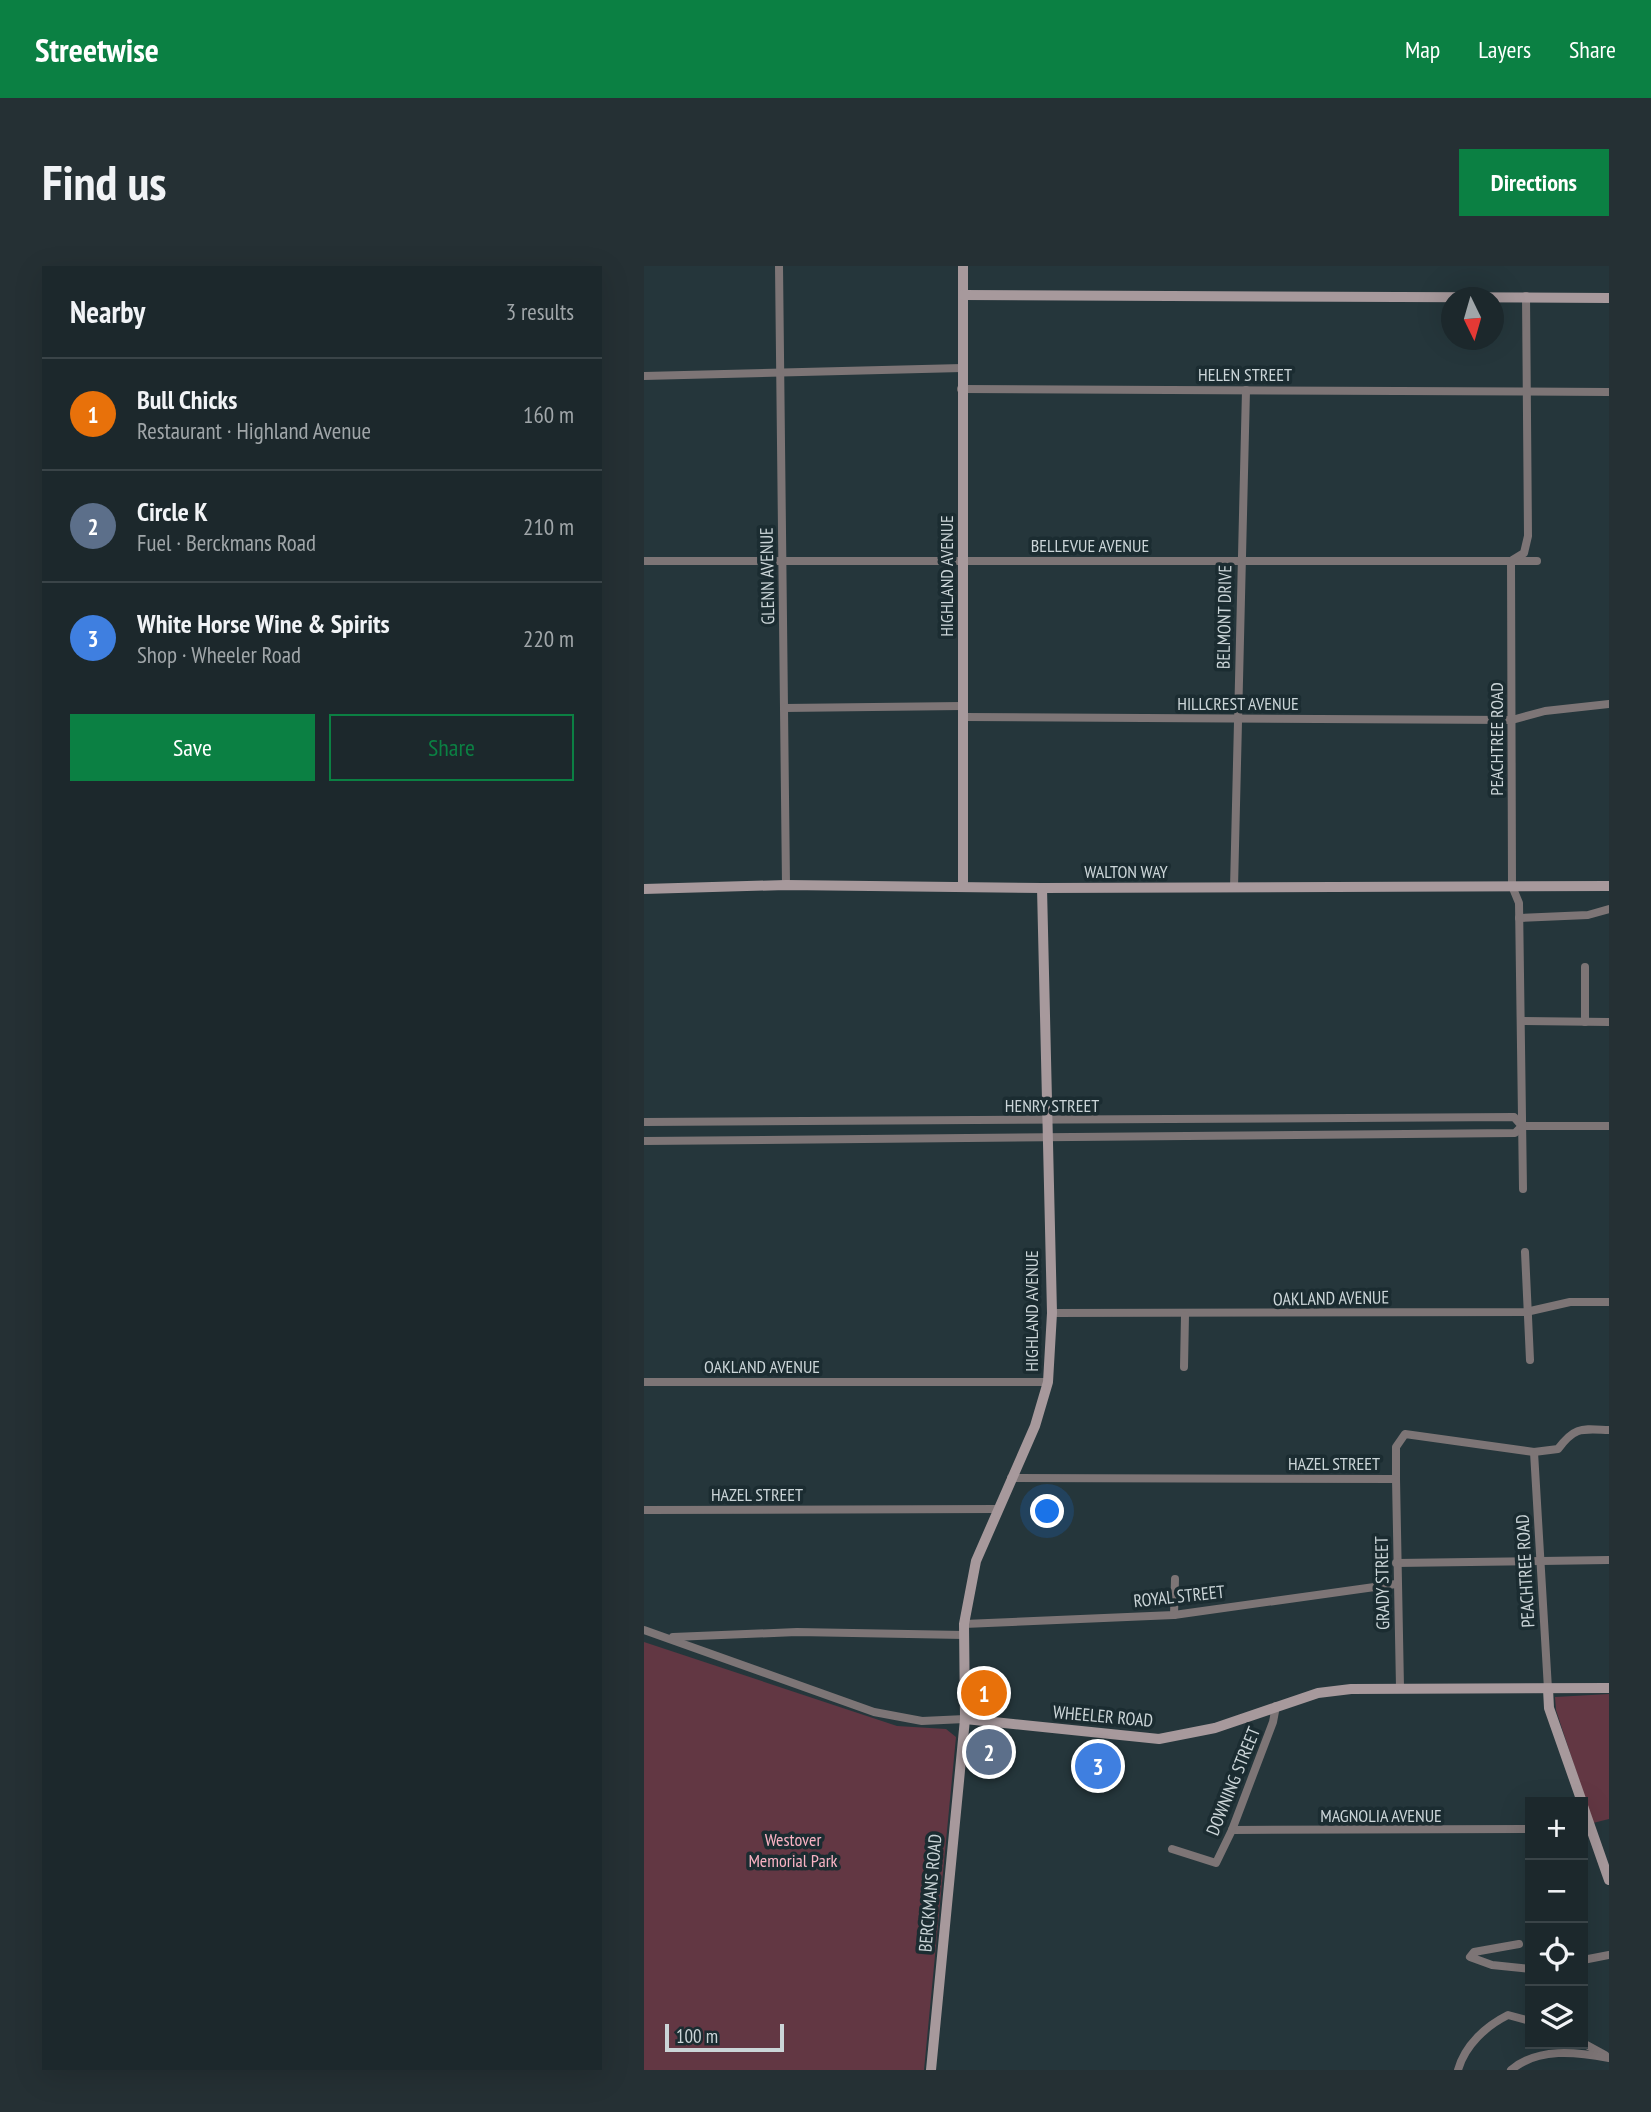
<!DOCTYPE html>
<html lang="en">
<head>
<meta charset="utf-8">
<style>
	body { margin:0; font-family:"PT Sans Narrow",sans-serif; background:#253034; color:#f1f3f6 }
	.controls { position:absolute; right:21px; bottom:21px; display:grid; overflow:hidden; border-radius:0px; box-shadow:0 7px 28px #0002 }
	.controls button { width:63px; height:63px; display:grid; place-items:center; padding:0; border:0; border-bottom:2px solid #3a4448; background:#1c282c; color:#f1f3f6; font:35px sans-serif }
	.compass { position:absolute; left:797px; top:21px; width:63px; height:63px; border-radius:50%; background:#1c282c; box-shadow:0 7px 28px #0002; rotate:175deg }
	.scale { position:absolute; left:21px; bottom:18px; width:119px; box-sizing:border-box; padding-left:7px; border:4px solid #cbd5d8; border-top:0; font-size:19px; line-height:24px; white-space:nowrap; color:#cbd5d8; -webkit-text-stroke:5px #1b2c31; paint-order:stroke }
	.you { position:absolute; left:404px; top:1246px; width:24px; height:24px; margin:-18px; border:5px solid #fff; border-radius:50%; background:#1a73e8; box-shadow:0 0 0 10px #1a73e833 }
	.badge { display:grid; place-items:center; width:46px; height:46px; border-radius:50%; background:#0b8043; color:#fff; font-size:23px; font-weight:700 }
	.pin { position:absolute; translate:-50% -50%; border:4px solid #fff; box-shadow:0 2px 7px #0006 }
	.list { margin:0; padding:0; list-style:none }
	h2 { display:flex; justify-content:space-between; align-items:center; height:91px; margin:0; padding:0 28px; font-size:30px }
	h2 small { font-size:23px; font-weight:400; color:#a0a6a9 }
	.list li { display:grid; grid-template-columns:46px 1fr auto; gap:21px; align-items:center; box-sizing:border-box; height:112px; padding:0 28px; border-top:2px solid #3a4448 }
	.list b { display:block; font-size:26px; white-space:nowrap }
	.list p { margin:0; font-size:23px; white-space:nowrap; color:#a0a6a9 }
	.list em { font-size:23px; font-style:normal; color:#a0a6a9 }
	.actions { display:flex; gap:14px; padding:21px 28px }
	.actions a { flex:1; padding:16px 0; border:2px solid #0b8043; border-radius:0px; text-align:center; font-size:24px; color:#0b8043 }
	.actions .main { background:#0b8043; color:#fff }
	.icon { flex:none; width:38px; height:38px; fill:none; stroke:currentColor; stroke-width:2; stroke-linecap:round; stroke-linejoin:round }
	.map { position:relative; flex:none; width:965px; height:1804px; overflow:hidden; border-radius:0px }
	header { display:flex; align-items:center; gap:42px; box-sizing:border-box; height:98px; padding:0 35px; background:#0b8043; color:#fff }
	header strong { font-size:33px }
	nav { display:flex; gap:38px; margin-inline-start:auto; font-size:24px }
	.intro { display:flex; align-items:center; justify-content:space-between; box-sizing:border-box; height:168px; padding:0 42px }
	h1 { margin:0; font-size:49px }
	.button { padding:18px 32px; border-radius:0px; background:#0b8043; color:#fff; font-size:24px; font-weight:700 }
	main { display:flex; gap:42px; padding:0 42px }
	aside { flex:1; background:#1c282c; border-radius:0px; box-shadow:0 7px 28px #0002 }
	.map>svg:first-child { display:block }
	.green { fill:#623743 }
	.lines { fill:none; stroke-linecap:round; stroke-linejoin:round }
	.street { stroke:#7d7576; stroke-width:8 }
	.secondary { stroke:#a7999c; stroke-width:10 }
	.labels { text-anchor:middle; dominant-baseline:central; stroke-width:7; stroke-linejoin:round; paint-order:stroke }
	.street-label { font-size:18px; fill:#cbd5d8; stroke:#1b2c31 }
	.park-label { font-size:18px; fill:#f8b2c3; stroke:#1b2c31 }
</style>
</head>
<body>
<header>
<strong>Streetwise</strong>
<nav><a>Map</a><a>Layers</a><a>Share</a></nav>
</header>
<div class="intro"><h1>Find us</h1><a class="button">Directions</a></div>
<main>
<aside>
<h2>Nearby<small>3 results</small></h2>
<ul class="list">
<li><span class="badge" style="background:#e8710a">1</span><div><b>Bull Chicks</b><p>Restaurant · Highland Avenue</p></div><em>160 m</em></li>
<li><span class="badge" style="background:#5c6f8a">2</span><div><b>Circle K</b><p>Fuel · Berckmans Road</p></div><em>210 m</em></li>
<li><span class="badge" style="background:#3f7fe0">3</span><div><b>White Horse Wine &amp; Spirits</b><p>Shop · Wheeler Road</p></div><em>220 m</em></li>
</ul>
<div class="actions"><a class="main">Save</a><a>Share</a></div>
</aside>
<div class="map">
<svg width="965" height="1804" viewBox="0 0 965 1804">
	<rect width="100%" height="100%" fill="#25363b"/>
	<g class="green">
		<path d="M0,1376L253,1460L302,1463L312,1471L280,1804H0Z"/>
		<path d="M965,1428V1553L949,1557L912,1444L911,1431Z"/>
	</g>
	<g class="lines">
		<g class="street">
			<path d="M135,0L142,619"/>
			<path d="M0,110L318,102"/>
			<path d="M317,123L965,126"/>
			<path d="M0,295H893"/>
			<path d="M140,442L318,440"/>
			<path d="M319,451L868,454L901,445L965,438"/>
			<path d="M590,622L602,124"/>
			<path d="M875,652L944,649L965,643"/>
			<path d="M941,701V756"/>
			<path d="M877,755L965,756"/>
			<path d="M0,856L870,851L878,860"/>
			<path d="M0,875L871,867L878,860H965"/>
			<path d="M879,923L875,637L868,620L867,295L880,287L884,270L882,30"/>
			<path d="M881,986L886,1094"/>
			<path d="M408,1047L882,1046L926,1036H965"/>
			<path d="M540,1101L541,1049"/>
			<path d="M0,1116H404"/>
			<path d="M890,1186L904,1423"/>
			<path d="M367,1212L752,1213V1181L761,1168L890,1186L914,1183C931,1160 938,1163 965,1164"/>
			<path d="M752,1213L756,1421"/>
			<path d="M0,1244L353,1243"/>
			<path d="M752,1297L965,1294"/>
			<path d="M530,1349L531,1313"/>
			<path d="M320,1358L530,1349L752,1318"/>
			<path d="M0,1364L230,1446L278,1455L321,1453"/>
			<path d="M29,1371L153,1366L320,1369"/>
			<path d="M588,1564L886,1563"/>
			<path d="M528,1583L572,1597L588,1564L629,1456L632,1440"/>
			<path d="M875,1678L830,1686L826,1691L848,1699L886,1703"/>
			<path d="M939,1694L965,1689"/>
			<path d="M939,1777L961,1789"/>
			<path d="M814,1804C821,1779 842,1760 864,1749L886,1755"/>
			<path d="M867,1804C894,1781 933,1786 965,1792"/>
		</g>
		<g class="secondary">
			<path d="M319,0V621"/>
			<path d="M319,29L965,32"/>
			<path d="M0,623L142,619L398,622L965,620"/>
			<path d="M904,1423L905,1442L938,1536"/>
			<path d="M321,1453L515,1473L571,1462L674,1427L707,1423L965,1422"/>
			<path d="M939,1540L965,1614"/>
			<path d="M287,1804L321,1453L320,1358L332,1295L391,1160L404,1116L408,1047L398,622"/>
		</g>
	</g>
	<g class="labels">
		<g class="street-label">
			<text x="601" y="108">HELEN STREET</text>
			<text x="446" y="279">BELLEVUE AVENUE</text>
			<text transform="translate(123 310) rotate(-91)">GLENN AVENUE</text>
			<text transform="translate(302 310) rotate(-90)">HIGHLAND AVENUE</text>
			<text transform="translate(580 351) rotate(-89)">BELMONT DRIVE</text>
			<text x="594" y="437">HILLCREST AVENUE</text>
			<text transform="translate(852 473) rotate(-90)">PEACHTREE ROAD</text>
			<text x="482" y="605">WALTON WAY</text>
			<text x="408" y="839">HENRY STREET</text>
			<text transform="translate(687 1032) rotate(-1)">OAKLAND AVENUE</text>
			<text transform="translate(387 1045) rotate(-90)">HIGHLAND AVENUE</text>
			<text x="118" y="1100">OAKLAND AVENUE</text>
			<text x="690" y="1197">HAZEL STREET</text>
			<text x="113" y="1228">HAZEL STREET</text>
			<text transform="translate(881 1305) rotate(-93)">PEACHTREE ROAD</text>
			<text transform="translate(738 1317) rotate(-91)">GRADY STREET</text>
			<text transform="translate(535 1330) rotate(-6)">ROYAL STREET</text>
			<text transform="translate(459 1450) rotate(5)">WHEELER ROAD</text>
			<text transform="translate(589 1515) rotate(-68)">DOWNING STREET</text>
			<text x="737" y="1549">MAGNOLIA AVENUE</text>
			<text transform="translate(286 1627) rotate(-85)">BERCKMANS ROAD</text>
		</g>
		<g class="park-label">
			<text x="149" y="1573">Westover<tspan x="149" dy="21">Memorial Park</tspan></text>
		</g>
	</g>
</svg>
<div class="controls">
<button>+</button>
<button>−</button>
<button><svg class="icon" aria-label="locate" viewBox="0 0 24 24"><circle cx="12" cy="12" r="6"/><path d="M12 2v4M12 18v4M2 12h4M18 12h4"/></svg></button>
<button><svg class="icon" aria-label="layers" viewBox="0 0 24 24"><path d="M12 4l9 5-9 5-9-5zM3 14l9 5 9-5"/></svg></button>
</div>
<svg class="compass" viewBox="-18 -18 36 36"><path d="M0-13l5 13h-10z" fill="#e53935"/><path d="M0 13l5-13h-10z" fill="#a0a6a9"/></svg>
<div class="scale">100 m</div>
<div class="you"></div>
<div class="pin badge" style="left:340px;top:1427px;background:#e8710a">1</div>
<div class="pin badge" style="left:345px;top:1486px;background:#5c6f8a">2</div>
<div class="pin badge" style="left:454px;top:1500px;background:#3f7fe0">3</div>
</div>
</main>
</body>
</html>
